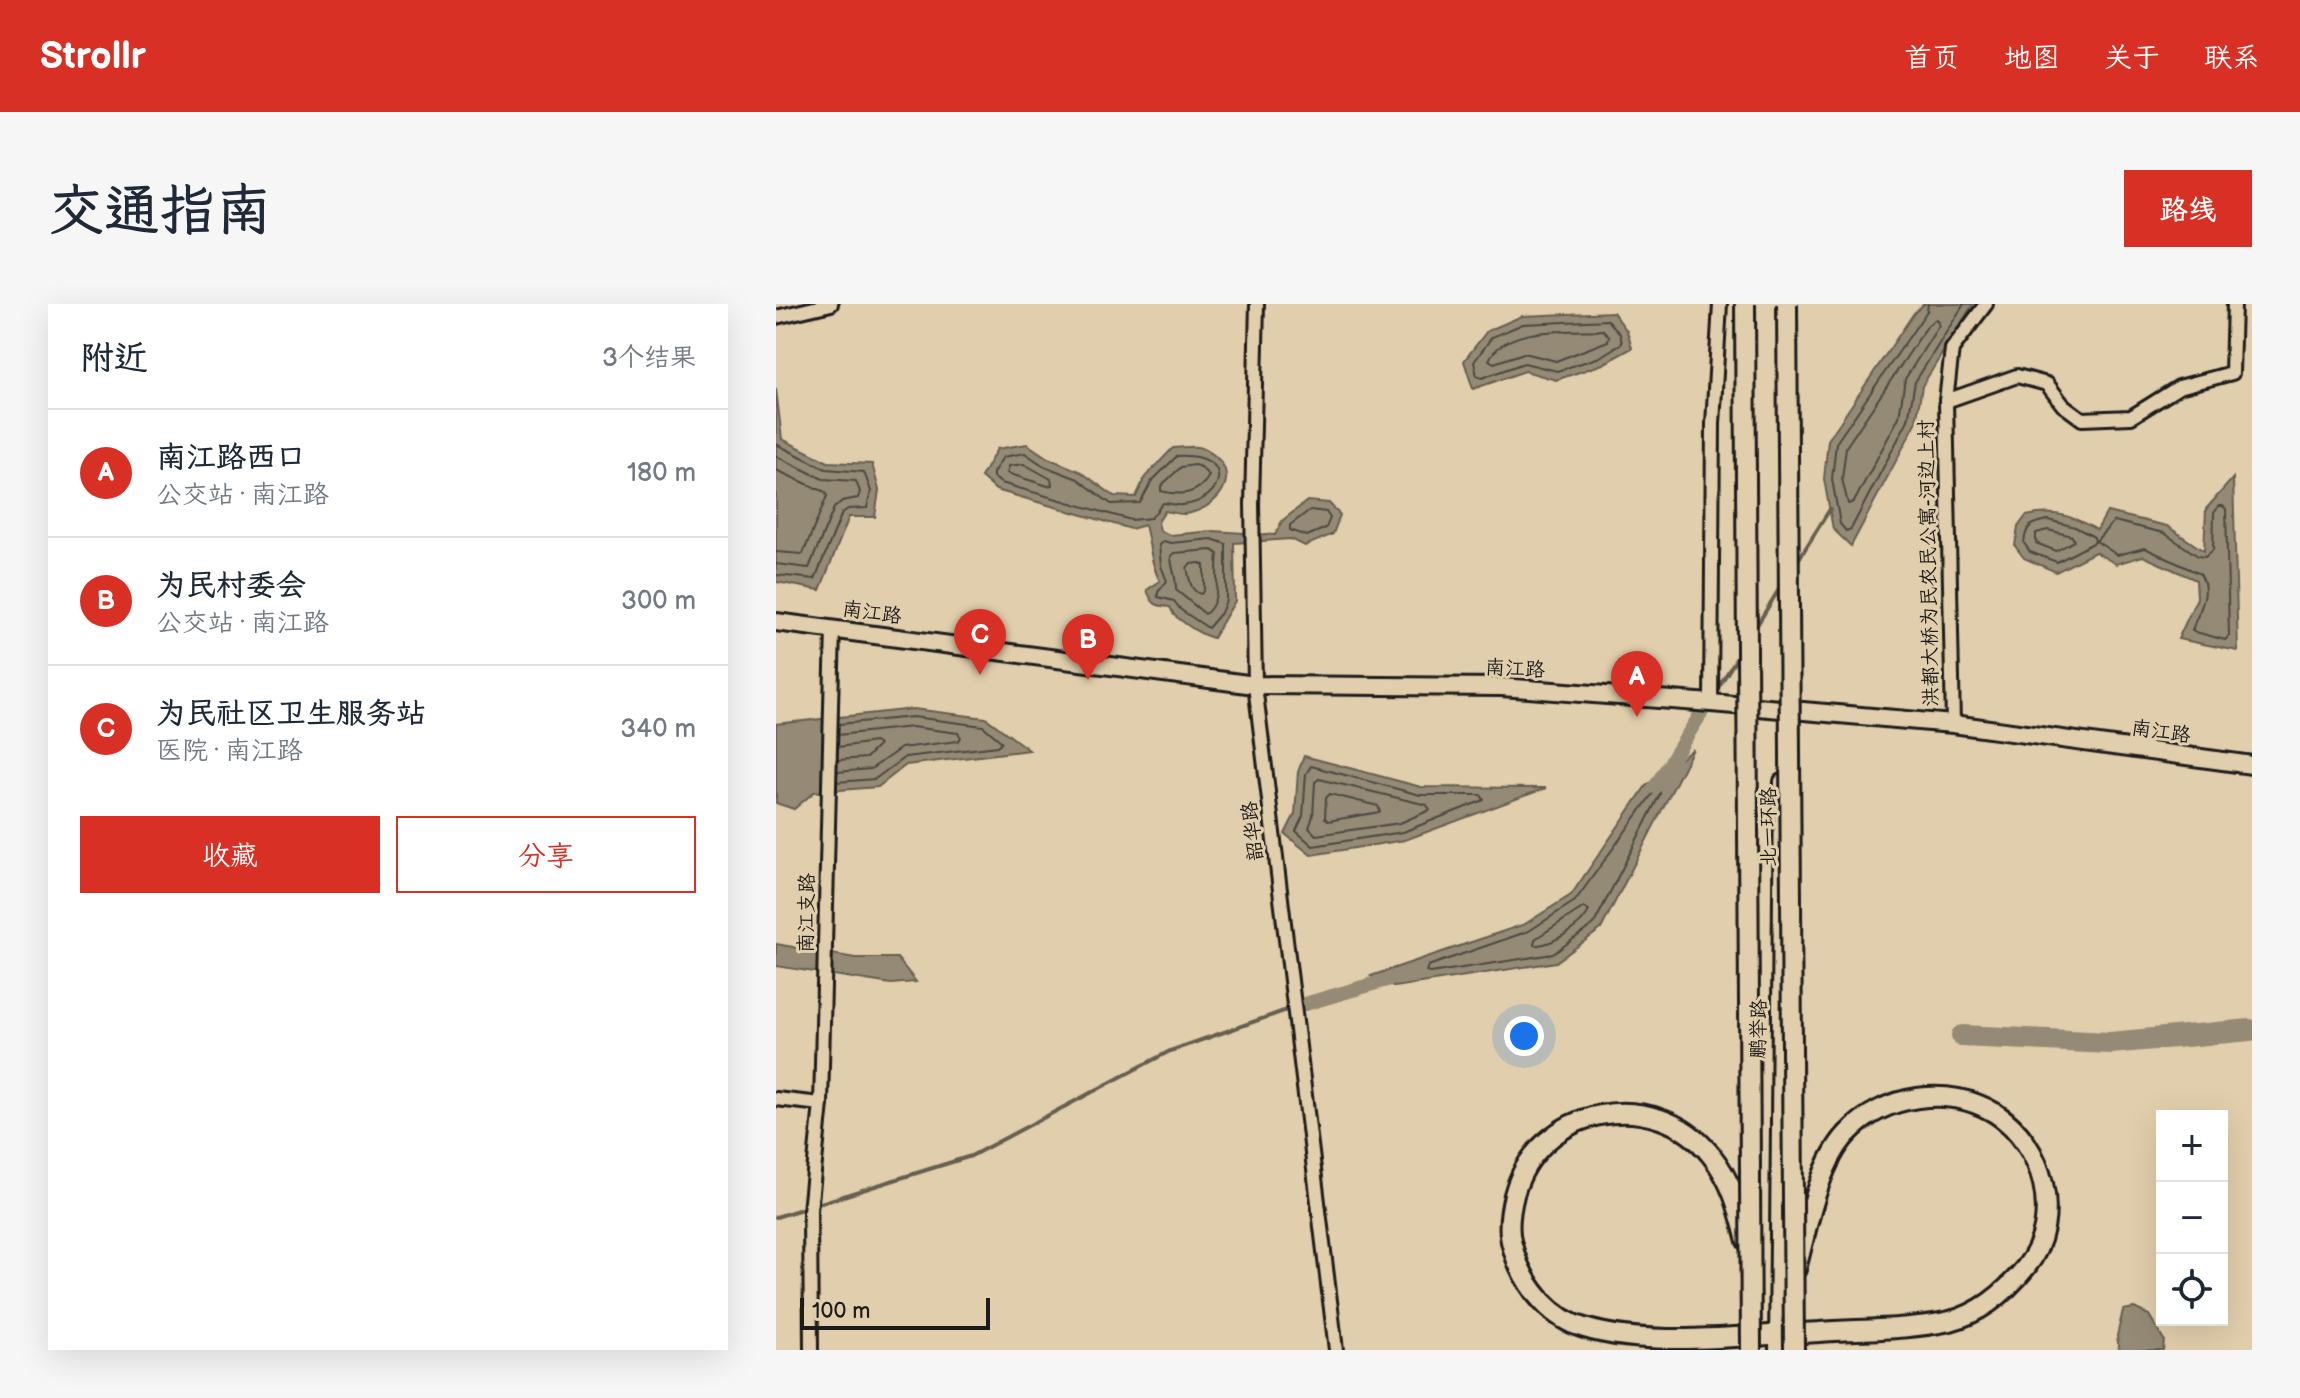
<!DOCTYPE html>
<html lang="zh">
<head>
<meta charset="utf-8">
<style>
	body { margin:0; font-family:"Balsamiq Sans","LXGW WenKai TC",sans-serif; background:#f6f6f7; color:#1f2937 }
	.controls { position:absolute; right:24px; bottom:24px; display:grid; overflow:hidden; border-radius:0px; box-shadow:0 8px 32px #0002 }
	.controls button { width:72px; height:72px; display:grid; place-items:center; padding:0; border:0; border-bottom:2px solid #e0e1e3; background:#fff; color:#1f2937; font:40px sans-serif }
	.scale { position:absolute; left:24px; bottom:20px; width:190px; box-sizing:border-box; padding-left:8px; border:4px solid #1c1c1c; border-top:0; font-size:22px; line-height:28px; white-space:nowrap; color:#1c1c1c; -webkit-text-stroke:6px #e1ceac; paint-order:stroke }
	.you { position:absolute; left:748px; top:732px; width:28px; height:28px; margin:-20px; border:6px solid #fff; border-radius:50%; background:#1a73e8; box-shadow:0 0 0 12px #1a73e833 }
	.badge { display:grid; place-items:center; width:52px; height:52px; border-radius:50%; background:#d93025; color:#fff; font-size:26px; font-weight:700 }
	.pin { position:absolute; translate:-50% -66px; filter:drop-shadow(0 2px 4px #0008) }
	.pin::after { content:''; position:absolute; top:42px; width:28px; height:24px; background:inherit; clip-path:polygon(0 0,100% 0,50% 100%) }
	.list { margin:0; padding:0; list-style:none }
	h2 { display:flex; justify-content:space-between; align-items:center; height:104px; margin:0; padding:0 32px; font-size:34px }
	h2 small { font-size:26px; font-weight:400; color:#747a83 }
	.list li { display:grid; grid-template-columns:52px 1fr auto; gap:24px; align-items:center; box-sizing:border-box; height:128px; padding:0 32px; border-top:2px solid #e0e1e3 }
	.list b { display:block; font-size:30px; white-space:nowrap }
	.list p { margin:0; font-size:26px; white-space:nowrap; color:#747a83 }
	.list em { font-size:26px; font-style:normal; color:#747a83 }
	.actions { display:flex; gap:16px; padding:24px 32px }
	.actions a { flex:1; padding:18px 0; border:2px solid #d93025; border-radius:0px; text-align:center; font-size:28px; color:#d93025 }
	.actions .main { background:#d93025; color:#fff }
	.icon { flex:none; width:44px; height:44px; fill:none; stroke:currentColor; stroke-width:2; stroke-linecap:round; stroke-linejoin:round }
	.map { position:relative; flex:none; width:1476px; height:1046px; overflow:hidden; border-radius:0px }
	header { display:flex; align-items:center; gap:48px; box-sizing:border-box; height:112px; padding:0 40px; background:#d93025; color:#fff }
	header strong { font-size:38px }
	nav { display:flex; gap:44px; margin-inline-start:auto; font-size:28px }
	.intro { display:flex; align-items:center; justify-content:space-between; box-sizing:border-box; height:192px; padding:0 48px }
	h1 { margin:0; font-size:56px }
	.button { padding:20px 36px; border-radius:0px; background:#d93025; color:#fff; font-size:28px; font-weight:700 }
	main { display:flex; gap:48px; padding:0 48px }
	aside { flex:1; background:#fff; border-radius:0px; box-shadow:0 8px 32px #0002 }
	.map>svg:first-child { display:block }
	.water { fill:#958a75; stroke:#655e51; stroke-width:2 }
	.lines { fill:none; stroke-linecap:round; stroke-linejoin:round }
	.shore { stroke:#4c4840; stroke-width:2 }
	.stream { stroke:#655e51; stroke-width:4 }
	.canal { stroke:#958a75; stroke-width:14 }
	.river { stroke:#958a75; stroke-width:22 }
	.minor-casing { stroke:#1c1c1c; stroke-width:18 }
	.major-casing { stroke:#1c1c1c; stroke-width:22 }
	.highway-casing { stroke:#1c1c1c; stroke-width:24 }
	.minor { stroke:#e1ceac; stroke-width:12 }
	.major { stroke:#e1ceac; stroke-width:16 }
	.highway { stroke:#e1ceac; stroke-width:18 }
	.highway-bridge-casing { stroke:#1c1c1c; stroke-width:24; stroke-linecap:butt }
	.highway-bridge { stroke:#e1ceac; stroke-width:18 }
	.labels { text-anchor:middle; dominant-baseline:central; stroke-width:6; stroke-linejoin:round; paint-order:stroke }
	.street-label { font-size:20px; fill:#1c1c1c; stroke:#e1ceac }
</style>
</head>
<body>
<header>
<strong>Strollr</strong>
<nav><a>首页</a><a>地图</a><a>关于</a><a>联系</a></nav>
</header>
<div class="intro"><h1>交通指南</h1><a class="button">路线</a></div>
<main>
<aside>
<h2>附近<small>3个结果</small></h2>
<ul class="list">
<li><span class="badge">A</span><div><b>南江路西口</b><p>公交站 · 南江路</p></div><em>180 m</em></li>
<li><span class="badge">B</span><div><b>为民村委会</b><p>公交站 · 南江路</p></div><em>300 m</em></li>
<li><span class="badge">C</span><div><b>为民社区卫生服务站</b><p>医院 · 南江路</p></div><em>340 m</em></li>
</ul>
<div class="actions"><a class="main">收藏</a><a>分享</a></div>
</aside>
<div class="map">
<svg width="1476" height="1046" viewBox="0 0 1476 1046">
	<rect width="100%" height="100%" fill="#e1ceac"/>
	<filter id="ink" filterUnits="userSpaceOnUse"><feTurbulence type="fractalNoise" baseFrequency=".0125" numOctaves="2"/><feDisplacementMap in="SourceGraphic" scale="16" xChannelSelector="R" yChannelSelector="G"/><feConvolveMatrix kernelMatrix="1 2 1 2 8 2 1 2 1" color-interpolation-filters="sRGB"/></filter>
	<g filter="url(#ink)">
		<g class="water">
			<path d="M1148,0H1197L1146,82L1140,119L1075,242L1057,225L1048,175L1052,136L1138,9Z"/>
			<path d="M837,8L851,27L856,44L827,60L780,76L749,67L697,85L688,57L711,27L746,12Z"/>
			<path d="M0,85L6,135L52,158L96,160L103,186L99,213H73L44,286L0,278Z"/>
			<path d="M251,140L272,154L305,168L338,192L360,193L369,173L397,144C405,144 414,142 422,143C428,144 434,148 439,152C467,176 437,207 408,210C402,210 395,208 389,207L382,218L384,227L394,231L437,227L499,231L506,217L531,197L553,199L564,211L557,230L529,242L515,235L458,239L459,297L437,334C422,330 410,320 398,311L394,303C379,302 376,300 371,286L384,277C375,262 374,239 369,221L355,225L314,213L220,186L205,173L221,145Z"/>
			<path d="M1457,174L1462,347L1402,335L1421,294L1420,276L1367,252L1340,260L1319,248L1280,268L1248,254L1239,242L1242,223L1250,212C1279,206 1295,211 1321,226L1331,208L1391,222L1428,247L1430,205Z"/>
			<path d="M137,405L210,414L253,446L130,461L102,483L38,488L18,505L0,499V420Z"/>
			<path d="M917,445L825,625L780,658L619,683L595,672L749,620L795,591L870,482Z"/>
			<path d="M528,452L645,483L770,484L629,536L535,551L509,530L519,510L522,468Z"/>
			<path d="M0,640L79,654H121L140,678L115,680L0,662Z"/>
			<path d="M1358,1004L1373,1011L1388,1036L1387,1046H1343L1341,1032L1347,1006Z"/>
		</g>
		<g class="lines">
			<g class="shore">
				<path d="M1152,0L1151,7L1060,139L1056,175L1064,220L1070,227L1075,225L1132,116L1139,78L1188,0"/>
				<path d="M1160,15L1163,21L1129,75L1123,113L1078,198L1072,200L1066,175L1070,143L1152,21Z"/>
				<path d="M832,16L844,30L846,39L824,53L781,67L748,59L706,74L701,72L698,58L716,33L747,20Z"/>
				<path d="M827,26L833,32L832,37L780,57L748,49L718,59L713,56C729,21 794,28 827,26Z"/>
				<path d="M0,140L50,165L88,168L95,187L91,204L72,205L66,209L39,275L0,271"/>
				<path d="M249,149L268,162L302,175L335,200L364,199L376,177L401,152C464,149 446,199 406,201C400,202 393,199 387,199L375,214L355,216L225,179L217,173V169L227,153Z"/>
				<path d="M0,152L47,175L80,177L84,188L82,194L66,197L58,204L33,264L0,260"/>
				<path d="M248,160L275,175L276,181L272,182L231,169L233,162Z"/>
				<path d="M418,161L425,163L433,172C422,191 405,192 385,187V182L405,163Z"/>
				<path d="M0,166L49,188L51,192L27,250L0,248"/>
				<path d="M1443,202H1447L1450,205L1453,332L1449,336L1416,327C1421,308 1437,290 1424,270L1369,244L1341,251L1320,237L1338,217L1388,229L1422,252L1429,253L1437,246L1438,209Z"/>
				<path d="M534,206L550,208L554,214L550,224L531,232L514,226V221Z"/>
				<path d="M1272,216L1299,223L1318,233L1319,238L1281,258L1254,248L1248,239C1250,221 1255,219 1272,216Z"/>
				<path d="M1272,226L1296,232L1298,237L1280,247L1260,239V229Z"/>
				<path d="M436,235L450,240V296L445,309L432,324L405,306L398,297L382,293V288L391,277L385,262L383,241L387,237L395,239Z"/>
				<path d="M436,246L442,250C439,270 446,298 429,310L400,286C401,274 395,264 395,252L398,249Z"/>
				<path d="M414,260L424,259L428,261V286L425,290C413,287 414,274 411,264Z"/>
				<path d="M62,456L90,454L103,441L99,438L62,443"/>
				<path d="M535,462L644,491H705L708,496L627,528L537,542L520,527L527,512L530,470Z"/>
				<path d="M61,468L95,465L125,444L182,437L185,433L182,429L136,423L62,431"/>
				<path d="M543,475L651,501L654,506L624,519L540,531L533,524L537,512L539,478Z"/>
				<path d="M61,478L99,475L129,453L222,442L226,438L207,422L137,413L63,420"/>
				<path d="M880,485L884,486V490L818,620L777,650L654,669L650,668L652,662L753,627L799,597Z"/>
				<path d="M554,490L602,502L604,508L552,517L549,514L550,494Z"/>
				<path d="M808,603L813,606C808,621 774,643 758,641L759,635Z"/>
			</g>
			<g class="stream">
				<path d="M1021,258L1054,205"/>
				<path d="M978,326L1005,282"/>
				<path d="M940,387L965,347"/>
				<path d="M0,913L195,852L394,747L508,707"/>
			</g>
			<g class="canal">
				<path d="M879,483L926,408"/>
				<path d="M529,700L624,672"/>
			</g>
			<path class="river" d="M1186,732L1334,739L1474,726"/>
			<g class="minor-casing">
				<g id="minor">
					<path d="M481,0L476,200L479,381L560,1046"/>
					<path d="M0,13L55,0"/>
					<path d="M1170,97L1241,72L1271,80L1287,101L1306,115L1355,113L1403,83L1456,69L1458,0"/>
					<path d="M935,399L937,120L944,0"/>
					<path d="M1177,420L1170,97L1176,45L1210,0"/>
					<path d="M0,795L45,800"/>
					<path d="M35,1046L34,907L45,800L57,324"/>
					<path d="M1000,1046L1005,477"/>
				</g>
			</g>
			<g class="major-casing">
				<path id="major" d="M0,318L479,381L725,383L935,399L1177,420L1476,461"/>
			</g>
			<g class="highway-casing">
				<path id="highway" d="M971,937C963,906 956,877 935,851C878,780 762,802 738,891C734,907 731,925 736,941C744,973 766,1006 797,1020C862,1046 972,1031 1043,1028C1086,1025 1132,1026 1174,1017C1206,1009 1230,988 1250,963C1288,916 1268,840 1219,809C1173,781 1108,790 1071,830C1042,861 1031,925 1020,965"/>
			</g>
			<use href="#minor" class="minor"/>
			<use href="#major" class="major"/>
			<use href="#highway" class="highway"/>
			<g class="highway-bridge-casing">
				<g id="highway-bridge">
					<path d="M969,0L975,1046"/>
					<path d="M1011,0L1018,1046"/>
				</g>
			</g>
			<use href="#highway-bridge" class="highway-bridge"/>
		</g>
	</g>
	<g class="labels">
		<g class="street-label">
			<text transform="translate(1153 259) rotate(-91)">洪都大桥为民农民公寓-河边上村</text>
			<text transform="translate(96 309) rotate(8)">南江路</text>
			<text transform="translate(739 365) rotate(3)">南江路</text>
			<text transform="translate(1385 428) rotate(8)">南江路</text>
			<text transform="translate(993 523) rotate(-90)">北一环路</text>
			<text transform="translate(477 527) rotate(-97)">韶华路</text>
			<text transform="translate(31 609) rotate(-89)">南江支路</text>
			<text transform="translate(983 725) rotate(-89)">鹏举路</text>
		</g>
	</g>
</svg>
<div class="controls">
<button>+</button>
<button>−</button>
<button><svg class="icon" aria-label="locate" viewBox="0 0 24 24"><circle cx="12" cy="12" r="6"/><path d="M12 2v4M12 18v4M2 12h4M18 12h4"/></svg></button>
</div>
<div class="scale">100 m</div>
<div class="you"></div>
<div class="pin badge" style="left:861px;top:413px">A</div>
<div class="pin badge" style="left:312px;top:376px">B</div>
<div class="pin badge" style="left:204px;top:371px">C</div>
</div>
</main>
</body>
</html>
